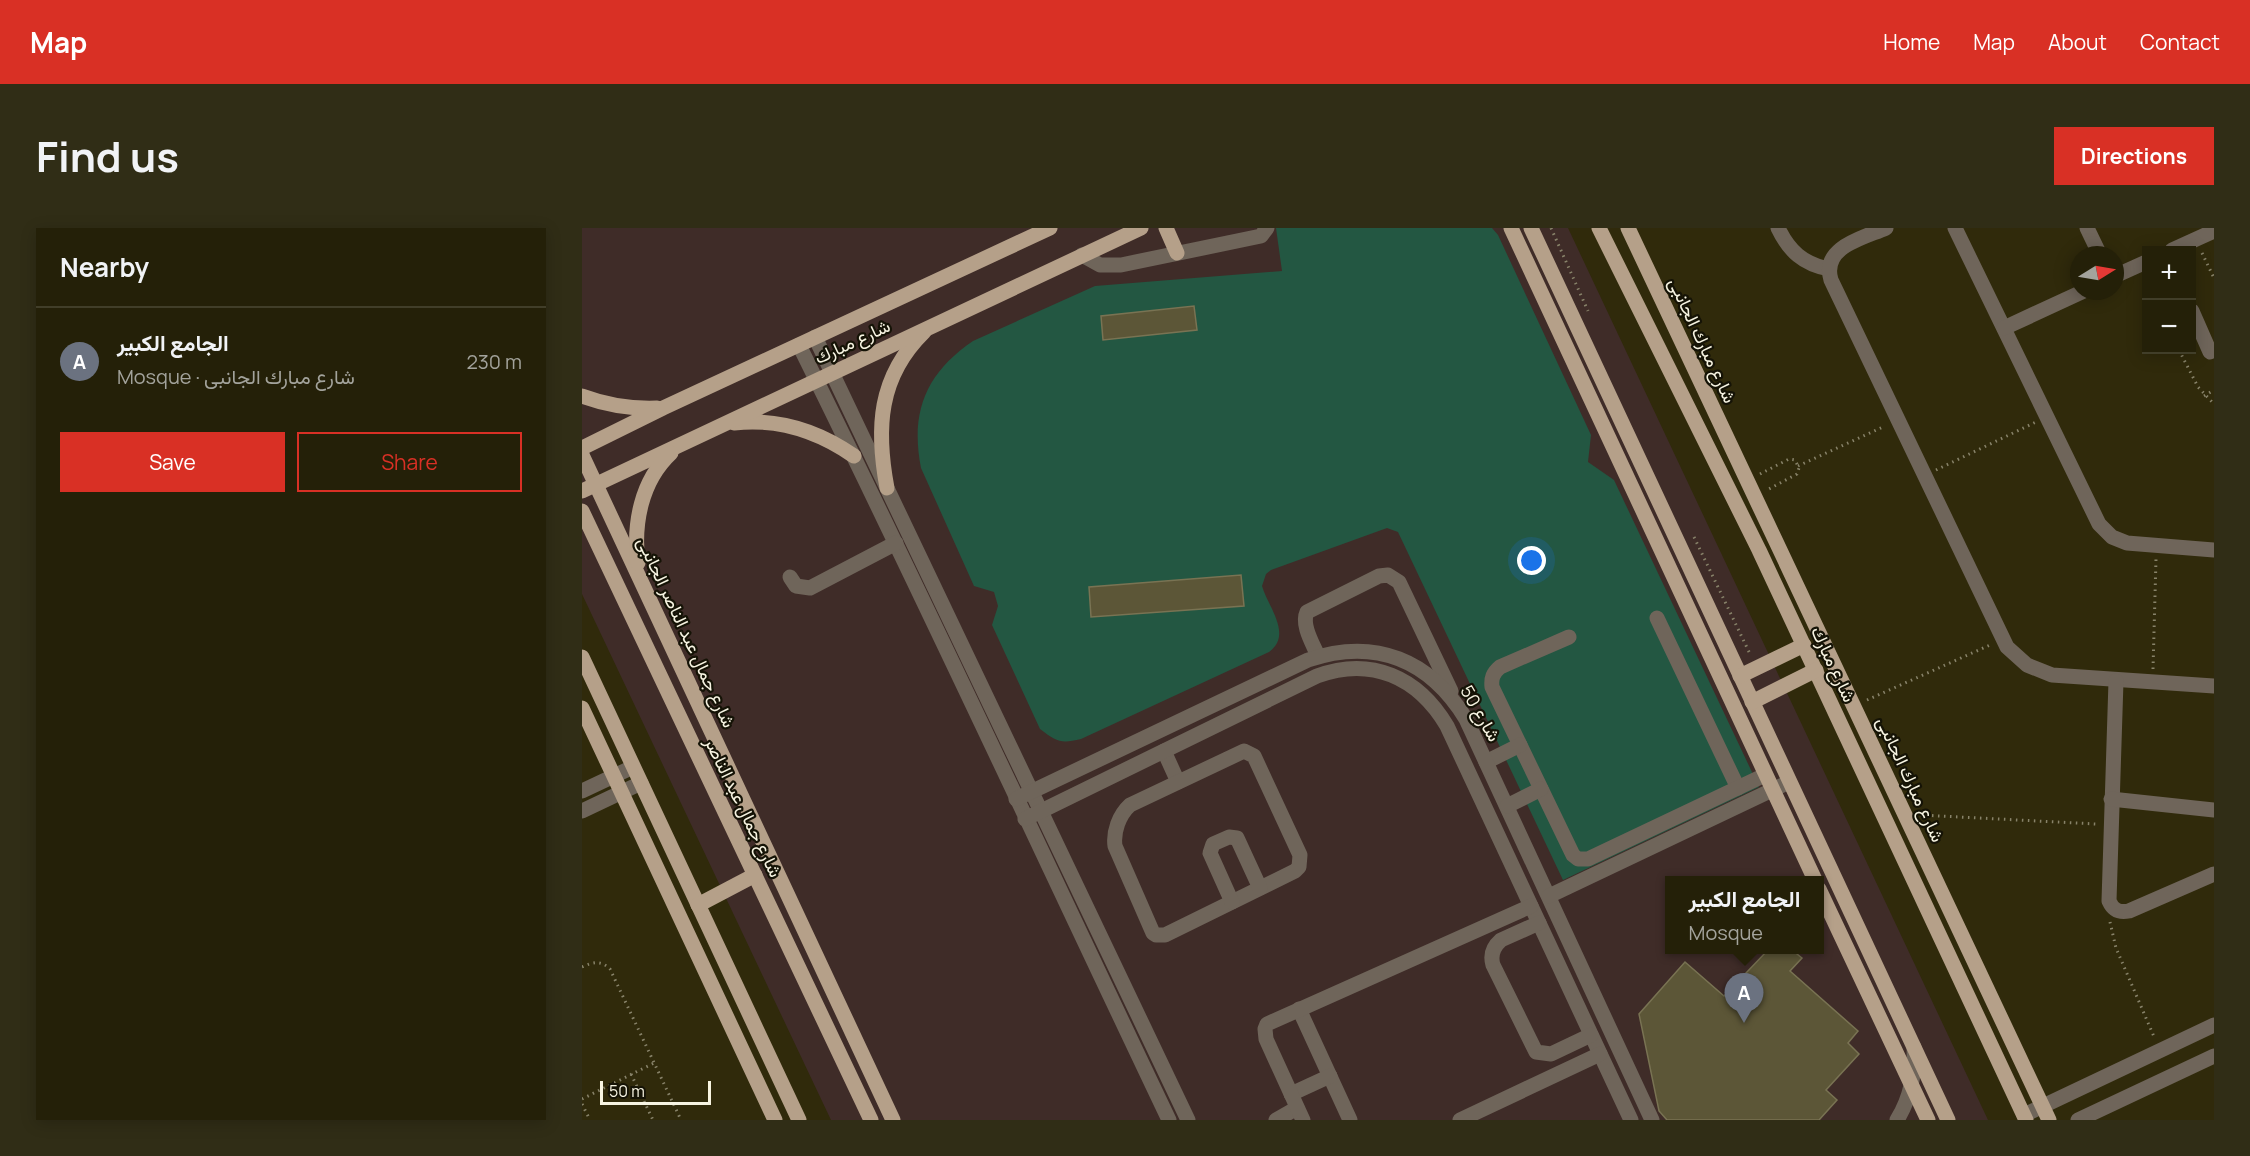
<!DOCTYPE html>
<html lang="en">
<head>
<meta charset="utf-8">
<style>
	body { margin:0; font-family:Manrope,Vazirmatn,sans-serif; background:#302d16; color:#f1f3f6 }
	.controls { position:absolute; right:18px; top:18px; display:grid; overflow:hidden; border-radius:0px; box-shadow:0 3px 15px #0003 }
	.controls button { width:54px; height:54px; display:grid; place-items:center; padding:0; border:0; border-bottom:2px solid #413e29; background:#242008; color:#f1f3f6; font:30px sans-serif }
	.compass { position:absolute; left:1488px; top:18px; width:54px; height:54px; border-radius:50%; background:#242008; box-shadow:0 3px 15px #0003; rotate:79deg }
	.scale { position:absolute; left:18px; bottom:15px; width:111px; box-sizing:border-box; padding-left:6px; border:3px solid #f7f4e2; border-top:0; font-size:16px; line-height:21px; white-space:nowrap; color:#f7f4e2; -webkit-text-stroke:4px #151306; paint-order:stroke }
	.you { position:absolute; left:950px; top:333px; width:21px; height:21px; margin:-15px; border:4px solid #fff; border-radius:50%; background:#1a73e8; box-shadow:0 0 0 9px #1a73e833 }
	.badge { display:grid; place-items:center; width:39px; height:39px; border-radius:50%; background:#d93025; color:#fff; font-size:20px; font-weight:700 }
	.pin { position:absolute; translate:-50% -50px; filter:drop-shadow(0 2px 3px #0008) }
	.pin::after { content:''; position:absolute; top:32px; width:21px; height:18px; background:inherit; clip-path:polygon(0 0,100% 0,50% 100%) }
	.popup { position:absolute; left:1083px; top:648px; width:159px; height:78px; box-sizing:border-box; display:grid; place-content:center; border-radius:0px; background:#242008; filter:drop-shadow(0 2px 4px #0005); font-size:20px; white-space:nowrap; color:#a3a39c }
	.popup b { font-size:22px; color:#f1f3f6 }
	.popup::after { content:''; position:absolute; left:50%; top:100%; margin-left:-12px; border:12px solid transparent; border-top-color:#242008 }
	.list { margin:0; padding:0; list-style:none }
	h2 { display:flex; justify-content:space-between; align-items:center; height:78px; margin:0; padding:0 24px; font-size:26px }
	h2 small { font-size:20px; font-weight:400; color:#a3a39c }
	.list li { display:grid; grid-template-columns:39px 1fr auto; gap:18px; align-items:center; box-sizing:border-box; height:108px; padding:0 24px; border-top:2px solid #413e29 }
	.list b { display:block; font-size:22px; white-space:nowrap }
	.list p { margin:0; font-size:20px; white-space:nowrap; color:#a3a39c }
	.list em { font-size:20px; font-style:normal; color:#a3a39c }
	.actions { display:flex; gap:12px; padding:18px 24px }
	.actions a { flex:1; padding:14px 0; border:2px solid #d93025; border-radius:0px; text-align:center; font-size:21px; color:#d93025 }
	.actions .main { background:#d93025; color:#fff }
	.map { position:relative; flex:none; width:1632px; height:892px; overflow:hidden; border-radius:0px }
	header { display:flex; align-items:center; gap:36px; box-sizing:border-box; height:84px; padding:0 30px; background:#d93025; color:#fff }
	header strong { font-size:28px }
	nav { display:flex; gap:33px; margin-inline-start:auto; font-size:21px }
	.intro { display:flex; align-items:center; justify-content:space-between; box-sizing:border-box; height:144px; padding:0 36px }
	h1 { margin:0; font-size:42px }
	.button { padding:15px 27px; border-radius:0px; background:#d93025; color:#fff; font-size:21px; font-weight:700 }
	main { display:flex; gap:36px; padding:0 36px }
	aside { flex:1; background:#242008; border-radius:0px; box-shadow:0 3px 15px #0003 }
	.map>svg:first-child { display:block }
	.commercial { fill:#3f2c28; fill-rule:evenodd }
	.green { fill:#235742 }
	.building { fill:#5c5637; stroke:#797353; stroke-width:1.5 }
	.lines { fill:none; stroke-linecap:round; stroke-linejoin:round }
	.path { stroke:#88836a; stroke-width:3; stroke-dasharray:1.5 4.5; stroke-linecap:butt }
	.minor { stroke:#6f655a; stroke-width:15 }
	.major { stroke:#b5a089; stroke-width:15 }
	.labels { text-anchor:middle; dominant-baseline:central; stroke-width:4.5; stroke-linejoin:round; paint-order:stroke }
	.street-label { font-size:18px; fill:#f7f4e2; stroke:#151306 }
</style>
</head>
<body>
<header>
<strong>Map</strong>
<nav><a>Home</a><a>Map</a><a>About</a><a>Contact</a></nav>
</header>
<div class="intro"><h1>Find us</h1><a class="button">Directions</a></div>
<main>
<aside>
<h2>Nearby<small></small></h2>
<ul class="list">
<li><span class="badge" style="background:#6b7280">A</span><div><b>الجامع الكبير</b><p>Mosque · شارع مبارك الجانبى</p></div><em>230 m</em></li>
</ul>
<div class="actions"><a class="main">Save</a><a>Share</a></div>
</aside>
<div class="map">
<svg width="1632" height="892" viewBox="0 0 1632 892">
	<rect width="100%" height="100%" fill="#302a0b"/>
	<path class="commercial" d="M0,0H986L1406,892H249L0,366ZM1087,652H1237V722H1087Z"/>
	<path class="green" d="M694,0H910L916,7L1009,207L1006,234L1032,252L1177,559L981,652L816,304L805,300L689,342L684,346L680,358C686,379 711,407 687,424L499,511C479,516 475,514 458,501L410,397L416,378L412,364L392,358L339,240C328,184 344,145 391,113L513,58L700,43Z"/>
	<g class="building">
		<path d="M612,78L615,102L521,112L519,88Z"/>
		<path d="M659,347L662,378L509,389L507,359Z"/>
		<path d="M1186,722H1210L1220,730L1208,743L1276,803L1266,815L1277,826L1244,862L1255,872L1237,892H1085L1077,883L1057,786L1103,734L1142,768Z"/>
	</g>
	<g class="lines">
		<g class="path">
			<path d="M969,0L1006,83"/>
			<path d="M1620,25L1632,50"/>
			<path d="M1597,122L1616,159L1632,176"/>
			<path d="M1622,168L1632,162"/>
			<path d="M1216,238L1303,198"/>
			<path d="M1354,242L1454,194"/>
			<path d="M1178,246L1207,231L1213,232L1217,240L1215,246L1185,262"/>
			<path d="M1112,309L1169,428"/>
			<path d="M1571,441L1574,331"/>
			<path d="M1285,472L1408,417"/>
			<path d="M1338,587L1514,596"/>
			<path d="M1528,694L1534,720L1573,811"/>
			<path d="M0,739C11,734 19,732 28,741L99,892"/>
			<path d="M49,846L71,892"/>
			<path d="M0,871L72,835"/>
			<path d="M0,876L8,892"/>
		</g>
		<g class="minor">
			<path d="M1196,0C1207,23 1221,36 1247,41"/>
			<path d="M1304,0C1281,10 1239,19 1249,52L1425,419L1445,437L1470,447L1632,458"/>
			<path d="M1373,0L1517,296L1530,309L1545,315L1632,322"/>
			<path d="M1505,0L1518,27"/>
			<path d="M1590,22L1632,3"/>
			<path d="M500,27L518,37H539L679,8L685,0"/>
			<path d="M1533,48L1564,34"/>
			<path d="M1610,83L1628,124"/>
			<path d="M1422,100L1502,63"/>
			<path d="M233,109L606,892"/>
			<path d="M217,117C344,373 464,634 587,892"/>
			<path d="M208,349L214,358L228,360L314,315"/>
			<path d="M1075,390L1156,560"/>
			<path d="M987,409L918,439C911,445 909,450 910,459L991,627L996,631H1006L1183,547"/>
			<path d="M736,428C731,416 719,397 725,384L797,348L806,347L817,354L869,463"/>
			<path d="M1534,453L1527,673C1531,682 1537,685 1547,683L1632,646"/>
			<path d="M582,523L596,554"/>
			<path d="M662,523L672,528L718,627L717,639L713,643L583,707H574L571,705L533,618C531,604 537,587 548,577Z"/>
			<path d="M904,534L938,517"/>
			<path d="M0,563L51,539"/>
			<path d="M434,571L726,432C793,409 848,432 884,491L1070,892"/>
			<path d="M1529,571L1632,582"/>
			<path d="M925,578L959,561"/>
			<path d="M0,583L59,555"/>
			<path d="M443,591L735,448C789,428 836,449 865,498L1049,892"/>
			<path d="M967,668L1207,554"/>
			<path d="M650,674L628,625L631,616L647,609L655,610L678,660"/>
			<path d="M957,695L919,712C911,719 908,727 911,737L954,824L969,826L1009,807"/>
			<path d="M717,781L768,892"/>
			<path d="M709,866L748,848"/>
			<path d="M1442,887L1632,797"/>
			<path d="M694,892L715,880"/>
			<path d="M721,892L684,811L683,801L685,796L949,678"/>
			<path d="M878,892L1018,826"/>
			<path d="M1315,892C1329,869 1333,846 1332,819"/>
			<path d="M1496,892L1632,828"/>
		</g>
		<g class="major">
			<path d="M584,0L595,25"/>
			<path d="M929,0L1233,652"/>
			<path d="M949,0L1366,892"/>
			<path d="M1017,0L1177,322L1444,892"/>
			<path d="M1046,0L1467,892"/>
			<path d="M0,168C24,177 49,181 75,180"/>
			<path d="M152,195C196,190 236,203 272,228"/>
			<path d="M0,220L81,180L468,0"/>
			<path d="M0,227L311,892"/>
			<path d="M305,260C294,201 296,149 342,104"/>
			<path d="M0,263L559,0"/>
			<path d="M0,283L289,892"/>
			<path d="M56,335C51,296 59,253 89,225"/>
			<path d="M0,429L217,892"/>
			<path d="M1158,448L1222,417"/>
			<path d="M1170,474L1234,442"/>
			<path d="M0,480L193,892"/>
			<path d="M1237,661L1346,892"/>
			<path d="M116,677L173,647"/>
		</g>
	</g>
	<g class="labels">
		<g class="street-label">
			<text transform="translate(1121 112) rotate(65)">شارع مبارك الجانبى</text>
			<text transform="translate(270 113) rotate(-25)">شارع مبارك</text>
			<text transform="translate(105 404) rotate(65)">شارع جمال عبد الناصر الجانبى</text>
			<text transform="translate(1252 436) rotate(65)">شارع مبارك</text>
			<text transform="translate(899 485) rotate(60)">شارع 50</text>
			<text transform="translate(1329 551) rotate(65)">شارع مبارك الجانبى</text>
			<text transform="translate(162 579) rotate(64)">شارع جمال عبد الناصر</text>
		</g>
	</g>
</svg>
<div class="controls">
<button>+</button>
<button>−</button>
</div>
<svg class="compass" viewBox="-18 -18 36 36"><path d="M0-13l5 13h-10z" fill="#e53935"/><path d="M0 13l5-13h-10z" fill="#a3a39c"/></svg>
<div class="scale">50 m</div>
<div class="you"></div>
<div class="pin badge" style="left:1162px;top:795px;background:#6b7280">A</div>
<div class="popup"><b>الجامع الكبير</b>Mosque</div>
</div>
</main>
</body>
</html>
